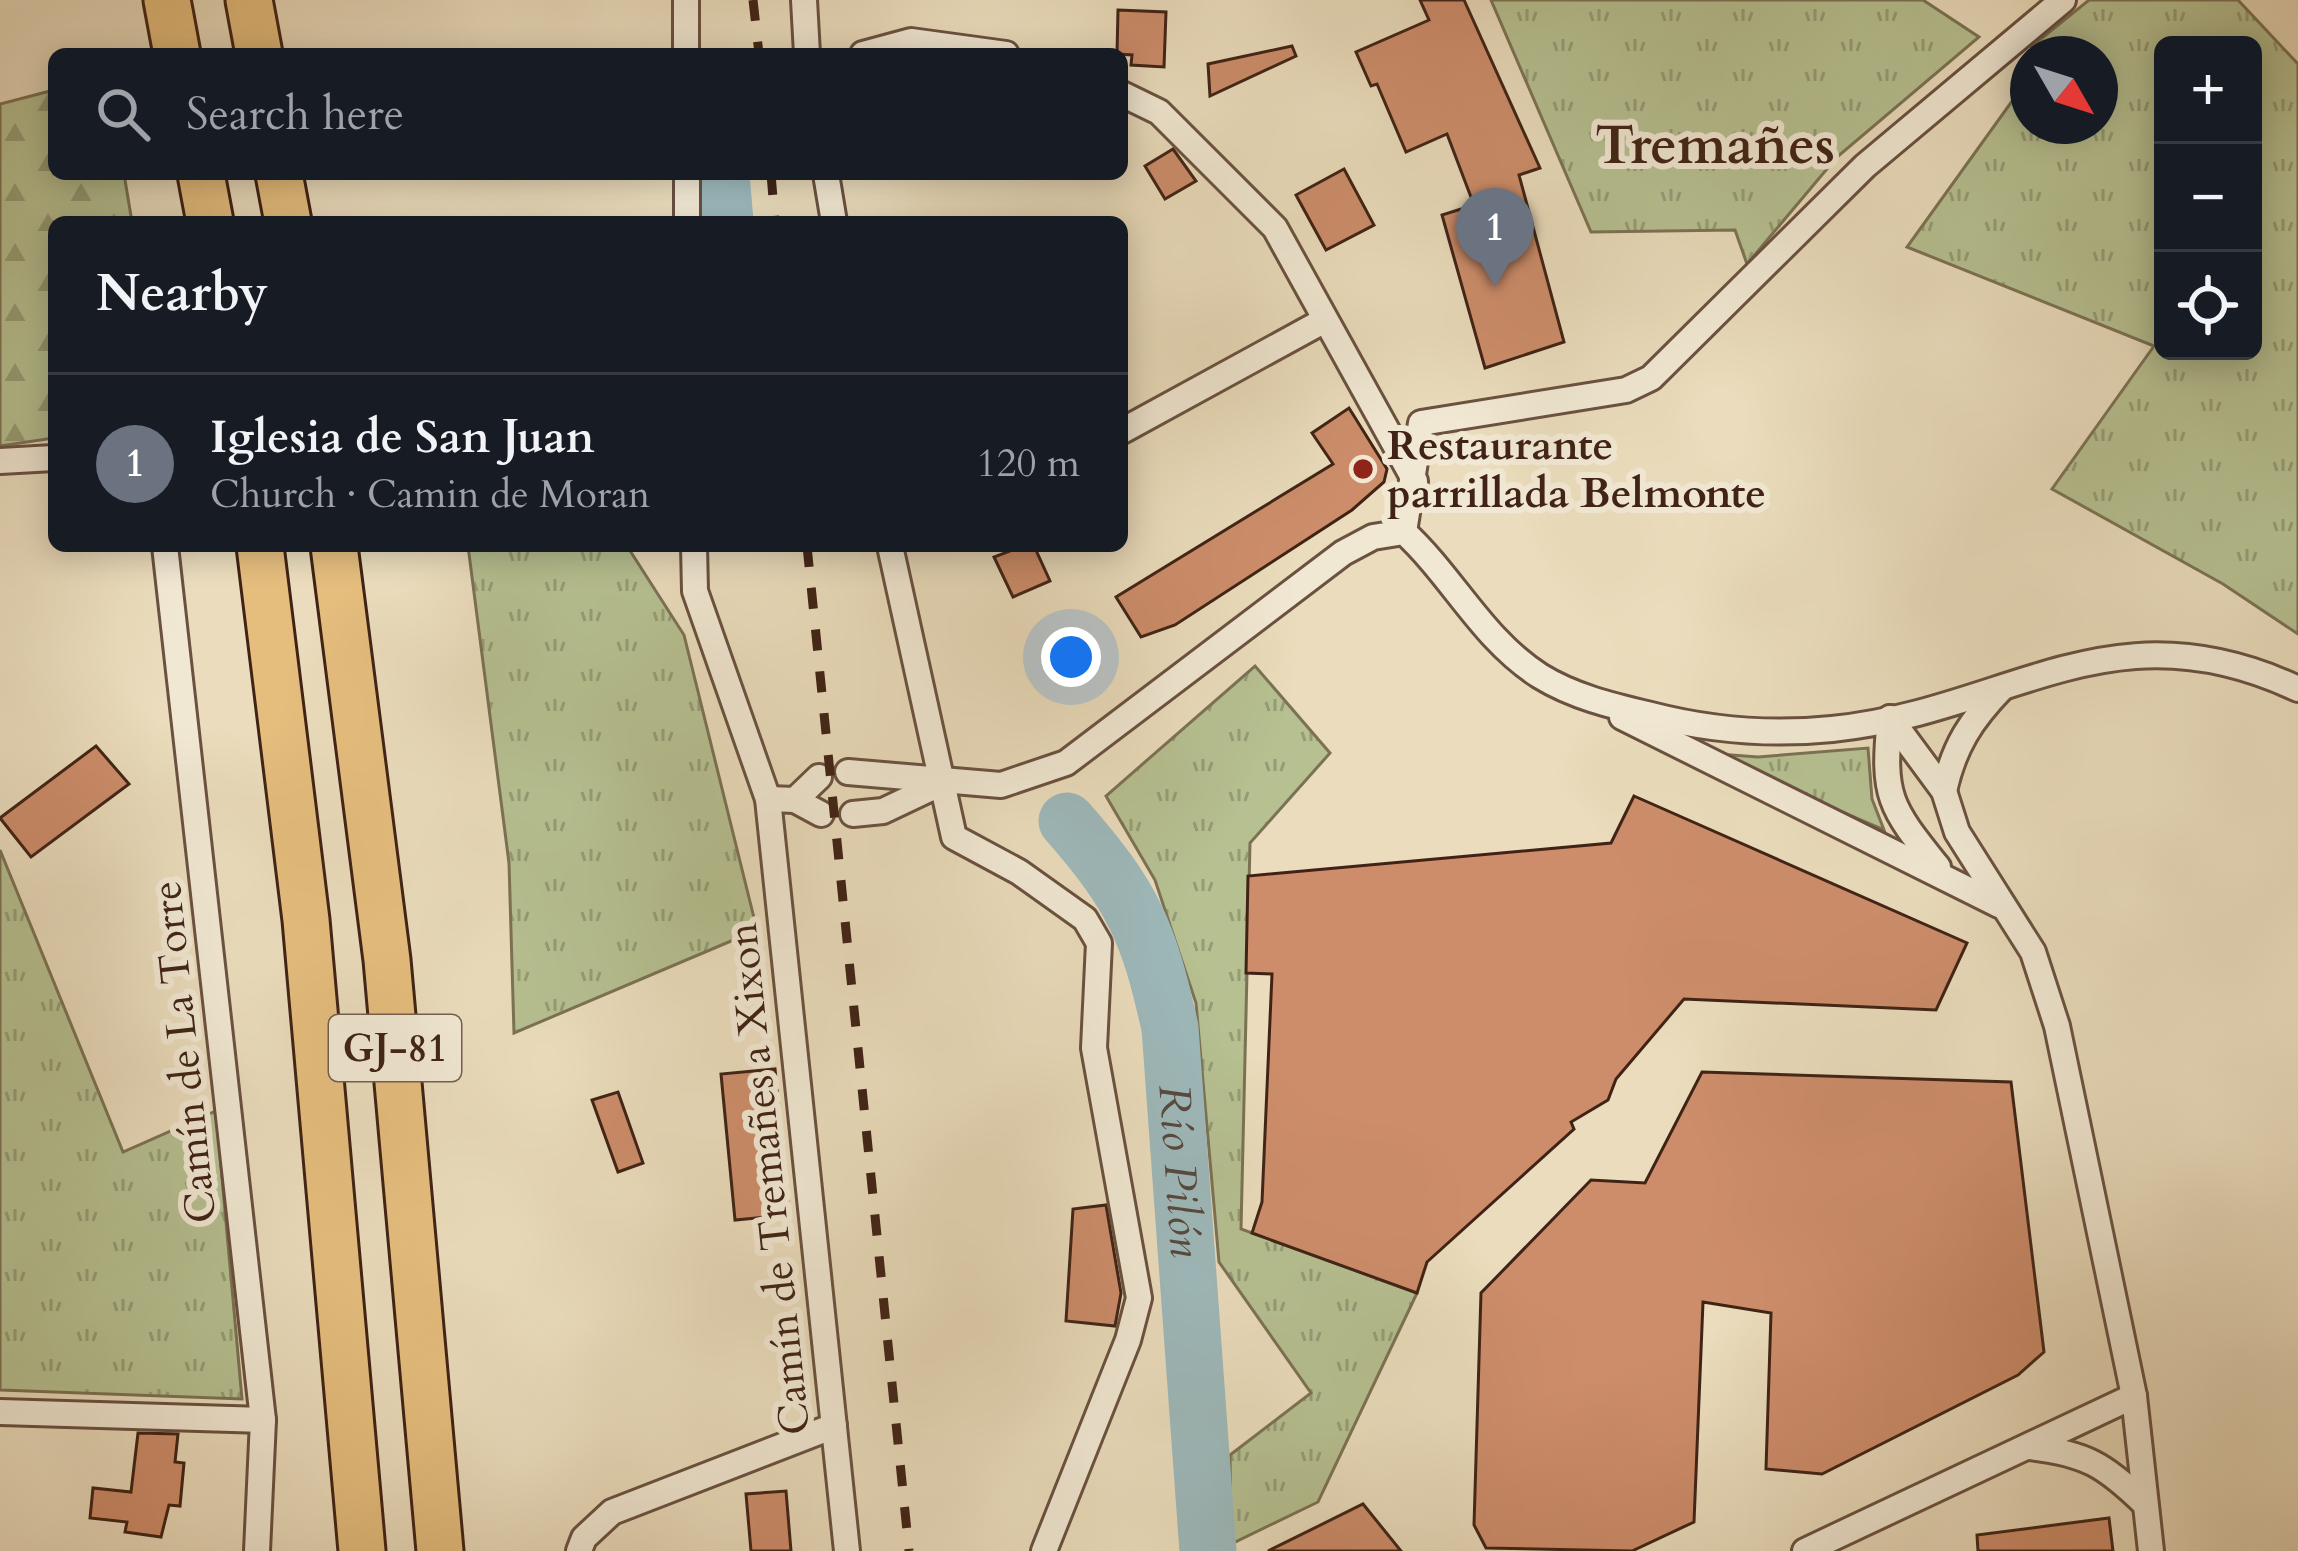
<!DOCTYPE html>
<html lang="en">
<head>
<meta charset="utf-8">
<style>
	body { margin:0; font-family:Cardo,serif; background:#242831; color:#f1f3f6 }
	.controls { position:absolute; right:36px; top:36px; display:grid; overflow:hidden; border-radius:18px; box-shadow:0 6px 30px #0003 }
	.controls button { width:108px; height:108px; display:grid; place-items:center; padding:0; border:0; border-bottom:3px solid #363941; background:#171b24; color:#f1f3f6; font:60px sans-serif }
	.compass { position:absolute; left:2010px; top:36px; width:108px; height:108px; border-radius:50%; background:#171b24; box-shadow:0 6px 30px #0003; rotate:129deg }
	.you { position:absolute; left:1071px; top:657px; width:42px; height:42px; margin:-30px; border:9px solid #fff; border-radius:50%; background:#1a73e8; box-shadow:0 0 0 18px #1a73e833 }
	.badge { display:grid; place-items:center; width:78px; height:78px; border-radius:50%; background:#c59692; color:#fff; font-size:39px; font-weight:700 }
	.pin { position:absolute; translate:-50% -99px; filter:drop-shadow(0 3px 6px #0008) }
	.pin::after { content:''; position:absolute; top:63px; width:42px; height:36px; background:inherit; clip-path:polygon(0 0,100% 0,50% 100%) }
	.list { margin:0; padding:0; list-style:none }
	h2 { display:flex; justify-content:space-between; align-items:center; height:156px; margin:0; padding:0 48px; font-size:51px }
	h2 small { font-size:39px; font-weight:400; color:#9ea1a6 }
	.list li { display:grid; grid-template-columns:78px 1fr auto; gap:36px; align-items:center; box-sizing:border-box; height:180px; padding:0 48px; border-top:3px solid #363941 }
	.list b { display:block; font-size:45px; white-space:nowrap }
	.list p { margin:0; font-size:39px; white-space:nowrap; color:#9ea1a6 }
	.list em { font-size:39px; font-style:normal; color:#9ea1a6 }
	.icon { flex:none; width:66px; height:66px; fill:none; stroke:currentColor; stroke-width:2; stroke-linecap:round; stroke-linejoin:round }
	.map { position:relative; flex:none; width:2298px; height:1551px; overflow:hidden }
	.search { position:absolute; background:#171b24; box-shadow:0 6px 30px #0003; left:48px; top:48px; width:1080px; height:132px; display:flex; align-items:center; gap:30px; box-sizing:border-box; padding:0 42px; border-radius:18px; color:#9ea1a6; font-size:45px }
	.panel { position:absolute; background:#171b24; box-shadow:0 6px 30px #0003; left:48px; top:216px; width:1080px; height:336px; border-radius:18px }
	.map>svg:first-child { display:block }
	.grass { fill:url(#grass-tufts); stroke:#7b7254; stroke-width:3; fill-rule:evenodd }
	.forest { fill:url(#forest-firs); stroke:#7b7254; stroke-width:3 }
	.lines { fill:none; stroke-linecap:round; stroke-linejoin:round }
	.river { stroke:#9db9bb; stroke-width:57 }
	.building { fill:#cd8d6b; stroke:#402316; stroke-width:3 }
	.street-casing { stroke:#6a5140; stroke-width:30 }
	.highway-casing { stroke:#402316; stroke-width:51 }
	.street { stroke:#f1e8d3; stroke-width:24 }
	.highway { stroke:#e5be7e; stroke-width:45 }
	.rail { stroke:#402316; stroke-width:9; stroke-dasharray:21 21; stroke-linecap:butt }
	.poi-dot { fill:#8f2418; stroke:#f1e8d3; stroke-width:4.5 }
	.labels { text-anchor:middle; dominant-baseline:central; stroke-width:12; stroke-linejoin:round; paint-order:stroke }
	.shield { fill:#f1e8d3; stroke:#755e4f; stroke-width:3 }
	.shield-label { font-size:39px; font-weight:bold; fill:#402316 }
	.poi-label { font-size:42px; font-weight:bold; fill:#402316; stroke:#f1e8d3; text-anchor:start }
	.street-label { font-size:42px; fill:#402316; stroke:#f1e8d3 }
	.water-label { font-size:45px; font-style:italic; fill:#57483f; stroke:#f1e8d3 }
	.district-label { font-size:54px; font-weight:bold; fill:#402316; stroke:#f1e8d3 }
</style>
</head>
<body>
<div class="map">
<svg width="2298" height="1551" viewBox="0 0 2298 1551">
	<defs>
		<pattern id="grass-tufts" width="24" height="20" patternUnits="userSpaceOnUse" patternTransform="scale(3)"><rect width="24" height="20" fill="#b6c091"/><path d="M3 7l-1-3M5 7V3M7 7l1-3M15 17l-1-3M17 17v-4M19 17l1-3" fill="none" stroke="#959c75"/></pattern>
		<pattern id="forest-firs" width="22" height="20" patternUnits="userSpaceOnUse" patternTransform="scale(3)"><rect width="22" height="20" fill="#b6c091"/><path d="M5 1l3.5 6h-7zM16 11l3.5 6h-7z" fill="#959c75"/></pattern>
	</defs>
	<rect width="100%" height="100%" fill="#eadcbc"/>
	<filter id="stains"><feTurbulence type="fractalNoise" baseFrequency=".00167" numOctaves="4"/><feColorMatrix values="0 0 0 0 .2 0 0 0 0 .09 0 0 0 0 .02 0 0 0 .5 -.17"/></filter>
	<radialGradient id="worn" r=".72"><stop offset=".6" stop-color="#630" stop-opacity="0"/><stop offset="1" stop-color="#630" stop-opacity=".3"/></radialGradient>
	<g class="grass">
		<path d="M1491,0H1923L1979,37L1837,157L1747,264L1735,230L1591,232Z"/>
		<path d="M2089,0H2238L2298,64V634L2223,584L2052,489L2154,346L1907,247L2028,79V126H2100V54H2037L2031,47ZM2163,45H2253V351H2163Z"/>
		<path d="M468,546H627L684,635L757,930L514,1033L509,863Z"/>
		<path d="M1255,666L1330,753L1250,843L1241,1229L1417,1293L1318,1502L1231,1544L1230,1455L1311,1393L1219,1262L1196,1003L1155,880L1106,796Z"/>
		<path d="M1868,748L1872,799L1884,830L1705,753L1758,757Z"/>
		<path d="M0,850L123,1152L216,1111L242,1399L0,1390Z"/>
	</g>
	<path class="forest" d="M54,90V174H124L132,222H54V438L0,446V104Z"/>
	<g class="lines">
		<g class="river">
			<path d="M721,174L725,222"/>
			<path id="s1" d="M1067,821C1133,896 1149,932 1170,1028L1208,1551"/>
		</g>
	</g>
	<g class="building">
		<path d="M1420,0H1464L1540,168L1519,175L1564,342L1485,368L1442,215L1474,205L1447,134L1406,152L1377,84L1371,86L1356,52L1429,20Z"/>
		<path d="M1118,10L1166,12L1164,67L1131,65L1132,55L1117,54Z"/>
		<path d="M1292,46L1296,56L1210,96L1208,64Z"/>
		<path d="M1173,149L1196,181L1165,199L1145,166Z"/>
		<path d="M1344,169L1374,225L1326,250L1296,195Z"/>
		<path d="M1349,408L1387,469L1384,482L1352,510L1175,625L1141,637L1116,597L1333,464L1312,433Z"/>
		<path d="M1023,546H1034L1050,581L1013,597L994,557Z"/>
		<path d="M96,746L129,784L31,857L0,818Z"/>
		<path d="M1634,796L1967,943L1936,1010L1684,999L1616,1079L1608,1100L1571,1122L1574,1129L1427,1262L1417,1293L1252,1233L1262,1202L1272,974L1246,973L1248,876L1611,843Z"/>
		<path d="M775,1069L789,1215L735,1220L721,1074Z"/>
		<path d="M1702,1072L2011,1082L2044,1352L2018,1375L1822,1474L1766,1469L1771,1313L1703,1302L1694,1522L1632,1551L1486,1548L1474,1525L1481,1293L1591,1180L1645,1183Z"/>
		<path d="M618,1092L643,1163L618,1172L592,1100Z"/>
		<path d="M1106,1205L1121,1293L1115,1326L1066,1321L1073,1209Z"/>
		<path d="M138,1433L178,1434L175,1462L184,1463L180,1506L169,1505L161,1537L125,1532L127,1522L90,1518L93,1488L131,1492Z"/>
		<path d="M786,1491L791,1551H751L746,1494Z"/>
		<path d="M1363,1504L1401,1551H1268Z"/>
		<path d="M2109,1518L2113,1551H1978L1977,1535Z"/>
	</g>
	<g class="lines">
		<g class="street-casing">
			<g id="street">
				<path d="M686,0V54"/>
				<path d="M804,0L807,54"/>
				<path d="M863,54L911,41L1006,54"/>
				<path d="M1122,94L1159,112L1275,228L1415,481"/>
				<path d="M687,174V222"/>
				<path d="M826,174L834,222"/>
				<path d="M1122,431L1325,320"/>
				<path d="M0,461L54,458"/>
				<path d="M1404,532L1421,423L1626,390L1651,378L1865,166L2063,0"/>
				<path d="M165,546L263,1420L257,1551"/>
				<path d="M694,546L695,591L768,799L847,1551"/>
				<path d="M890,546L954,837L1019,872L1085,919L1099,943L1094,1048L1139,1298L1128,1340L1044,1551"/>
				<path d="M1622,717L1999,905"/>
				<path d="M1890,718L1944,791L1957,832L2033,952L2057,1026L2134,1396L2151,1551"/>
				<path d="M1890,718C1882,796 1889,806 1938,867"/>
				<path d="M848,772L1001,785L1066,763L1343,553L1373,537L1404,532C1453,577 1482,639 1540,676C1574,697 1613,706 1651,715C1709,730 1772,735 1832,729C2010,711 2111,601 2298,689"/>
				<path d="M1944,791C1954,746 1971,720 2002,688"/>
				<path d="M768,799L795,800L821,814"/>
				<path d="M795,800L819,777"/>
				<path d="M853,814L883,811L942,783"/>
				<path d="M0,1412L263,1420"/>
				<path d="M2029,1447C2085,1453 2105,1465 2145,1504"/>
				<path d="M579,1551L584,1538L612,1512L834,1426"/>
				<path d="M1805,1551L2134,1396"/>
			</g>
		</g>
		<g class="highway-casing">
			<g id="highway">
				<path d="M167,0L177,54"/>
				<path d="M249,0L259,54"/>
				<path d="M201,174L210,222"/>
				<path d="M279,174L288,222"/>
				<path d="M260,546L306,920L362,1551"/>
				<path d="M334,546L387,960L440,1551"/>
			</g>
		</g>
		<use href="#street" class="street"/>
		<use href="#highway" class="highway"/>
		<g class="rail">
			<path d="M753,0L759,54"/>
			<path d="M771,174L775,222"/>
			<path d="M807,546L909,1551"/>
		</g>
	</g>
	<circle class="poi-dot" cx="1363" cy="469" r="12"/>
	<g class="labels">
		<rect class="shield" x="329" y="1015" width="132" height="66" rx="9"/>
		<g class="shield-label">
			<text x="395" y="1048">GJ-81</text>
		</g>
		<g class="poi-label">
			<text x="1387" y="445">Restaurante<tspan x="1387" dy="48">parrillada Belmonte</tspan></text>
		</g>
		<g class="street-label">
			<text transform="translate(184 1052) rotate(-96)">Camín de La Torre</text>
			<text transform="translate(769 1179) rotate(-96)">Camín de Tremañes a Xixon</text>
		</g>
		<g class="water-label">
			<text stroke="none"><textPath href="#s1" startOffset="378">Río Pilón</textPath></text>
		</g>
		<g class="district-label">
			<text x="1715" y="146">Tremañes</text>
		</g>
	</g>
	<rect width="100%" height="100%" filter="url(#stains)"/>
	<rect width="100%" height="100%" fill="url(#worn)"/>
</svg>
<div class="controls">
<button>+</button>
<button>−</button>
<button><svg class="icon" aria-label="locate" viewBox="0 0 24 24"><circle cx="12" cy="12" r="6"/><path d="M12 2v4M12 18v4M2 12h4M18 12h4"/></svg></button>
</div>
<svg class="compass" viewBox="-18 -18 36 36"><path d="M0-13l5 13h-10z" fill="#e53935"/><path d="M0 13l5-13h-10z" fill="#9ea1a6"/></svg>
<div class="you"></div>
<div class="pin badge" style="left:1495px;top:287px;background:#6b7280">1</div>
<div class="search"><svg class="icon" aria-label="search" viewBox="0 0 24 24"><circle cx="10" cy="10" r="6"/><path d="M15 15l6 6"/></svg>Search here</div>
<section class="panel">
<h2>Nearby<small></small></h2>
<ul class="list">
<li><span class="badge" style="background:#6b7280">1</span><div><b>Iglesia de San Juan</b><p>Church · Camin de Moran</p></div><em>120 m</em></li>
</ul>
</section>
</div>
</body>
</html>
